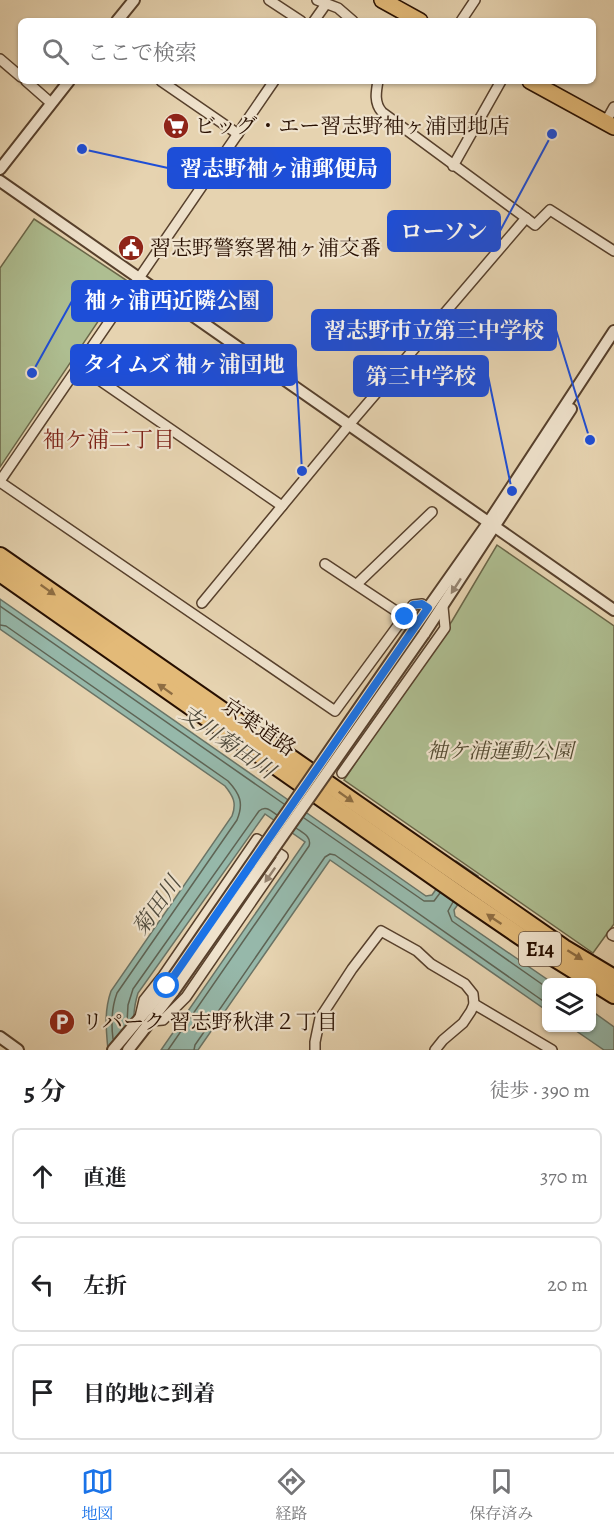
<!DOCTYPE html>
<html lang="ja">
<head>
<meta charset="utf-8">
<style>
	body { margin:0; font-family:Alegreya,"Noto Serif JP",serif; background:#f6f6f6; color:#202124 }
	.controls { position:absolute; right:18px; bottom:18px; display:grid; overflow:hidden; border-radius:9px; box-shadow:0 2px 4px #0004 }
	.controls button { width:54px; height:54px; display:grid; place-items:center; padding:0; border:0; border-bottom:2px solid #e0e0e0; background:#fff; color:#202124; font:30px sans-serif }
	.stop { position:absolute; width:18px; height:18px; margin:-14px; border:4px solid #1a73e8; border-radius:50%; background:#fff }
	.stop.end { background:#1a73e8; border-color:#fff; box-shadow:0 2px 6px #0008 }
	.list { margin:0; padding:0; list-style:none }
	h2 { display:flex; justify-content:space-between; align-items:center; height:78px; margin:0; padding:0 24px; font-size:26px }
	h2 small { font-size:20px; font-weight:400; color:#757577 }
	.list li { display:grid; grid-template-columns:39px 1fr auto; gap:18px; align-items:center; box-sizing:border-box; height:96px; margin:0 12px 12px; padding:0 12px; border:2px solid #e0e0e0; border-radius:9px }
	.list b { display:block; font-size:22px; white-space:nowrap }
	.list em { font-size:20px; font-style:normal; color:#757577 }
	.icon { flex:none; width:33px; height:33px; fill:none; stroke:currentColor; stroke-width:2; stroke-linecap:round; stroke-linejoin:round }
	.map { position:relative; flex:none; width:614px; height:1050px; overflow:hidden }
	.search { position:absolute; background:#fff; box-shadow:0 2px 4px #0004; left:18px; right:18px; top:18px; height:66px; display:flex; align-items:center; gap:15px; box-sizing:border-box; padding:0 21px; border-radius:9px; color:#757577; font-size:22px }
	.sheet { height:402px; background:#fff }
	nav { display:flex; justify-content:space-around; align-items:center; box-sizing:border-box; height:84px; border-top:2px solid #e0e0e0; background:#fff; font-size:16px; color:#757577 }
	nav a { display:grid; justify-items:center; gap:3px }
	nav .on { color:#1a73e8 }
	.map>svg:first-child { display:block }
	.green { fill:#aebe91; stroke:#6a6648; stroke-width:1.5 }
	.water { fill:#96b8aa; stroke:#6a7466; stroke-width:1.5 }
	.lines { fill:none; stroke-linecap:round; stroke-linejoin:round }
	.shore { stroke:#5e6455; stroke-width:1.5 }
	.minor-casing { stroke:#57402c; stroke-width:12 }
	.tertiary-casing { stroke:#57402c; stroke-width:14 }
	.trunk-casing { stroke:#270f00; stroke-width:18 }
	.motorway-casing { stroke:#270f00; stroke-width:20 }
	.minor { stroke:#efe2cc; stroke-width:9 }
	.tertiary { stroke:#efe2cc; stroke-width:10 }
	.trunk { stroke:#e3ba78; stroke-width:15 }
	.motorway { stroke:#e3ba78; stroke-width:16 }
	.tertiary-bridge-casing { stroke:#57402c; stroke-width:14; stroke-linecap:butt }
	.tertiary-bridge { stroke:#efe2cc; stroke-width:10 }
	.oneway { fill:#958370 }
	.oneway2 { fill:#8e6d42 }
	.route { stroke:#1a73e8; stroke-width:8 }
	.labels { text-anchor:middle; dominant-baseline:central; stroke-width:4.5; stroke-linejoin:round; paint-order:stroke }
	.shield { fill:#efe2cc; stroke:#634e3d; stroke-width:1.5 }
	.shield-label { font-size:20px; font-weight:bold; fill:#270f00 }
	.poi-label { font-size:21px; fill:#270f00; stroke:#efe2cc; text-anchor:start }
	.street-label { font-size:21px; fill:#270f00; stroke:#efe2cc }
	.park-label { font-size:21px; font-style:italic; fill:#564c33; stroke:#efe2cc }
	.neighbourhood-label { font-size:22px; fill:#7a1f14; stroke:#efe2cc }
	.water-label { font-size:22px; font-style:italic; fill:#4e4a3c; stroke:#efe2cc }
	.leader { fill:none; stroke:#1d4ed8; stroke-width:2 }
	.callout-dot { fill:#1d4ed8; stroke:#efe2cc; stroke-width:2 }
	.callout { fill:#1d4ed8; stroke:#1d4ed8; stroke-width:2 }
	.callout-label { font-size:22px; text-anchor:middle; font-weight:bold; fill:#fff }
</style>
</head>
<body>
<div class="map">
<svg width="614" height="1050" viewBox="0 0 614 1050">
	<rect width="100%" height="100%" fill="#e6d3b0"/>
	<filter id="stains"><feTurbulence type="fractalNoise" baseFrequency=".00333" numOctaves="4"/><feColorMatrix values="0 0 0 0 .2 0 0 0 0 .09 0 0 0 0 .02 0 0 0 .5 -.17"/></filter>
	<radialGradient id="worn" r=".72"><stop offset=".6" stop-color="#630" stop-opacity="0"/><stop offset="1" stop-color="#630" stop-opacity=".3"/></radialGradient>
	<g class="green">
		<path d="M34,219L126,280L0,467V268Z"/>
		<path d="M497,545L614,626V924L593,953L344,780L452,621Z"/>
	</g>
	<g class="water">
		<path d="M0,599L426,896L432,895L456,861L478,876L454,910L455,916L551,982H546V1010L330,860L198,1050H161L305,842L265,814L138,993C132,1012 133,1030 136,1050H108C106,1029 104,1011 111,991L232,816C237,803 233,796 225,786L0,629Z"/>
		<path d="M592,1011L614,1027V1050H604L572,1028H592Z"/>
	</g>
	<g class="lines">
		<g class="shore">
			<path d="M0,606L284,804"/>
			<path d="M0,625L6,626L228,781C240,794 244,803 237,820L117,993C111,1009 111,1023 113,1039"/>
			<path d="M304,818L424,901H434L440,893"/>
			<path d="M453,902L448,911L452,921L546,987"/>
			<path d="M127,1023L128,1005L133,989L259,811C266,805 271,811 277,815"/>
			<path d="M168,1050L309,846C312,837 303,833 296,828"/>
			<path d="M194,1050L195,1045L325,857L330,854L335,855L546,1003"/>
		</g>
		<g class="minor-casing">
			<g id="minor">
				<path d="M269,0L301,21"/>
				<path d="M317,0L338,8L353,21"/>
				<path d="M314,21L326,4"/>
				<path d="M461,21L475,0"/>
				<path d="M0,59L21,77"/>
				<path d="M26,81L51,103"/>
				<path d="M161,81L238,134"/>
				<path d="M378,81C376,92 374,103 382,112L526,218L535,225L550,210L614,251"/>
				<path d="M605,123L614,107"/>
				<path d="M453,166L501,81"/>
				<path d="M79,366L282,506"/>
				<path d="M0,481L274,81"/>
				<path d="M0,482L335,711L413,605L422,604L428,608"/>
				<path d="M325,564L405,617"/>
				<path d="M357,584L432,512"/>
				<path d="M202,603L349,425L526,218"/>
				<path d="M342,773L445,628L443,607"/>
				<path d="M614,933L612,935L614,936"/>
				<path d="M474,1004L552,1050"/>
				<path d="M140,1017L144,1000L163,976L257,839L283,856L186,997L163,1020L151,1021"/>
				<path d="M315,1050V1042L320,1018L352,969L381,931L417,951L431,964L465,984L473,994L474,1004L471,1011L463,1023L443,1040L435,1050"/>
			</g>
		</g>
		<g class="tertiary-casing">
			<g id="tertiary">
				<path d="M117,21L134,0"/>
				<path d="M0,169L69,81"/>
				<path d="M0,181L614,610"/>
				<path d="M414,628L488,523L614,331"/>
				<path d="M424,634L571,409"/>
				<path d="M0,1037L18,1050"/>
				<path d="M113,1050L167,986"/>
				<path d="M128,1050L174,991"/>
			</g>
		</g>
		<g class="trunk-casing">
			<g id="trunk">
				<path d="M382,0L420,21"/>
				<path d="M530,81L614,127"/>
			</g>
		</g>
		<g class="motorway-casing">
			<g id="motorway">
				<path d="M0,556L564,948L614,978"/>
				<path d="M0,573L467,900L527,941L614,995"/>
			</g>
		</g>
		<use href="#minor" class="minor"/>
		<use href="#tertiary" class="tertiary"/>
		<use href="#trunk" class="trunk"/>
		<use href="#motorway" class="motorway"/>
		<g class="tertiary-bridge-casing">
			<g id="tertiary-bridge">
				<path d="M167,986L414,628"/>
				<path d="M174,991L424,634"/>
			</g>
		</g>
		<use href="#tertiary-bridge" class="tertiary-bridge"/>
	</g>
	<defs><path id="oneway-solid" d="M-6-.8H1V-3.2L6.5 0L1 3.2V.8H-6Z" transform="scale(1.5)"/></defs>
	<g class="oneway">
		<use href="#oneway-solid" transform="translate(456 586) rotate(123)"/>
		<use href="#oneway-solid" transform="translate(270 875) rotate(125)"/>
	</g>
	<g class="oneway2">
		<use href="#oneway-solid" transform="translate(48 590) rotate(35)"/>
		<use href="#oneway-solid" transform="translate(165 689) rotate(-145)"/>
		<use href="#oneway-solid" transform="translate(346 797) rotate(35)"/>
		<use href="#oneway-solid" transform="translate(494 919) rotate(-146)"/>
		<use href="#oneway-solid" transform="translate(575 955) rotate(32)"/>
	</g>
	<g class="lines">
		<path class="route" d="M167,986L428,608L422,604L413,605L405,617"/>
	</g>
	<defs>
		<g id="supermarket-disc" transform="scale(1.35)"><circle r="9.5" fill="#8f2418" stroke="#efe2cc"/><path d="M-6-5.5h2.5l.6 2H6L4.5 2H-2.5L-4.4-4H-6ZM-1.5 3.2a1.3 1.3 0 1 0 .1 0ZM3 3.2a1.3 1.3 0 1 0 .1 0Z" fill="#fff"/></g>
		<g id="civic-disc" transform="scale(1.35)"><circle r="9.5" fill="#8f2418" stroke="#efe2cc"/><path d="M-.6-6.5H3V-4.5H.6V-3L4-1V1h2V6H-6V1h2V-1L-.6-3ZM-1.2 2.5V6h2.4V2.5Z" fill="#fff"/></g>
		<g id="parking-disc" transform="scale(1.35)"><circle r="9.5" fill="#8f2418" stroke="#efe2cc"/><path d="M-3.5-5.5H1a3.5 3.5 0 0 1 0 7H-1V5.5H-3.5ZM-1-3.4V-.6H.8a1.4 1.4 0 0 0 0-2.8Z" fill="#fff"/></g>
	</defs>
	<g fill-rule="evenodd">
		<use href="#supermarket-disc" x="176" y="126"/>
		<use href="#civic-disc" x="131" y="248"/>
		<use href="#parking-disc" x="62" y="1022"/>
	</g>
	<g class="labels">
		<rect class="shield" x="519" y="932" width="42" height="34" rx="4.5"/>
		<g class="shield-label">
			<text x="540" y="949">E14</text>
		</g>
		<g class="poi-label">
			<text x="195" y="126">ビッグ・エー習志野袖ヶ浦団地店</text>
			<text x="150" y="248">習志野警察署袖ヶ浦交番</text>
			<text x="82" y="1022">リパーク 習志野秋津２丁目</text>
		</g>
		<g class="street-label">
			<text transform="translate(259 727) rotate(35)">京葉道路</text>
		</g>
		<g class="park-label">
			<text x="500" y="751">袖ケ浦運動公園</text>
		</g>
		<g class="neighbourhood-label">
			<text x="109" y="440">袖ケ浦二丁目</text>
		</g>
		<g class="water-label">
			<text transform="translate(227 742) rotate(35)">支川菊田川</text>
			<text transform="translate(157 906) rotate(-55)">菊田川</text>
		</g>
	</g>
	<path class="leader" d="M82 149L168 168M552 134L500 231M32 373L72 301M590 440L556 330M302 471L296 365M512 491L488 376"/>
	<g class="callout-dot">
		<circle cx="82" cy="149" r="6"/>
		<circle cx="552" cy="134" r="6"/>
		<circle cx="32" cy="373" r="6"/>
		<circle cx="590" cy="440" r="6"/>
		<circle cx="302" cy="471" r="6"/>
		<circle cx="512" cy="491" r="6"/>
	</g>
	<g class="callout">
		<rect x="168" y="148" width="222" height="40" rx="6"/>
		<rect x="388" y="211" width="112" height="40" rx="6"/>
		<rect x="72" y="281" width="200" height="40" rx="6"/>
		<rect x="312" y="310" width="244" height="40" rx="6"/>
		<rect x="71" y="345" width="225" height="40" rx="6"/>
		<rect x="354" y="356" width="134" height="40" rx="6"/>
	</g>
	<g class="callout-label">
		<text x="279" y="176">習志野袖ヶ浦郵便局</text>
		<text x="444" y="239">ローソン</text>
		<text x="172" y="308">袖ヶ浦西近隣公園</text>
		<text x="434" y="338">習志野市立第三中学校</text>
		<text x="184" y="372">タイムズ 袖ヶ浦団地</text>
		<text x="421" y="384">第三中学校</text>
	</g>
	<rect width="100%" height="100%" filter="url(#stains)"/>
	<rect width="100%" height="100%" fill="url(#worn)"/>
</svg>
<div class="controls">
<button><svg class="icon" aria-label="layers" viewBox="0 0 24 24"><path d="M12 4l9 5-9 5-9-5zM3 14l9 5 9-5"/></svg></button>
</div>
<div class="stop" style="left:167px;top:986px"></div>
<div class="stop end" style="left:405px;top:617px"></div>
<div class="search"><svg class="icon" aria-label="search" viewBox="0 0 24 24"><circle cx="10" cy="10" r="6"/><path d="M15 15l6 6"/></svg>ここで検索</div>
</div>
<section class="sheet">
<h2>5 分<small>徒歩 · 390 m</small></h2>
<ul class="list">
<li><svg class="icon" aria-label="ahead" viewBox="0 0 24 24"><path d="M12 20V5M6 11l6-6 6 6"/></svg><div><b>直進</b></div><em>370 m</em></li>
<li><svg class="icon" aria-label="left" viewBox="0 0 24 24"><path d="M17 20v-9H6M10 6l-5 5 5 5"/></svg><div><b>左折</b></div><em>20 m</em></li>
<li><svg class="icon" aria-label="arrive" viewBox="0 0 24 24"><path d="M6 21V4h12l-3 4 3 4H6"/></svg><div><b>目的地に到着</b></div></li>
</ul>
</section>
<nav>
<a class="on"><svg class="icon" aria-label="map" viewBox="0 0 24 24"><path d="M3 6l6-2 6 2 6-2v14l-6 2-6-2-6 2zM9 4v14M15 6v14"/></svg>地図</a>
<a><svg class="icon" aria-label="directions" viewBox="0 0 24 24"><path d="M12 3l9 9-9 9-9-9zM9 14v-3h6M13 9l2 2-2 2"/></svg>経路</a>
<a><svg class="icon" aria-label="saved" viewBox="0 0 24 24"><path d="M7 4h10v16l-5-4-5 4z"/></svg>保存済み</a>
</nav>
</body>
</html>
